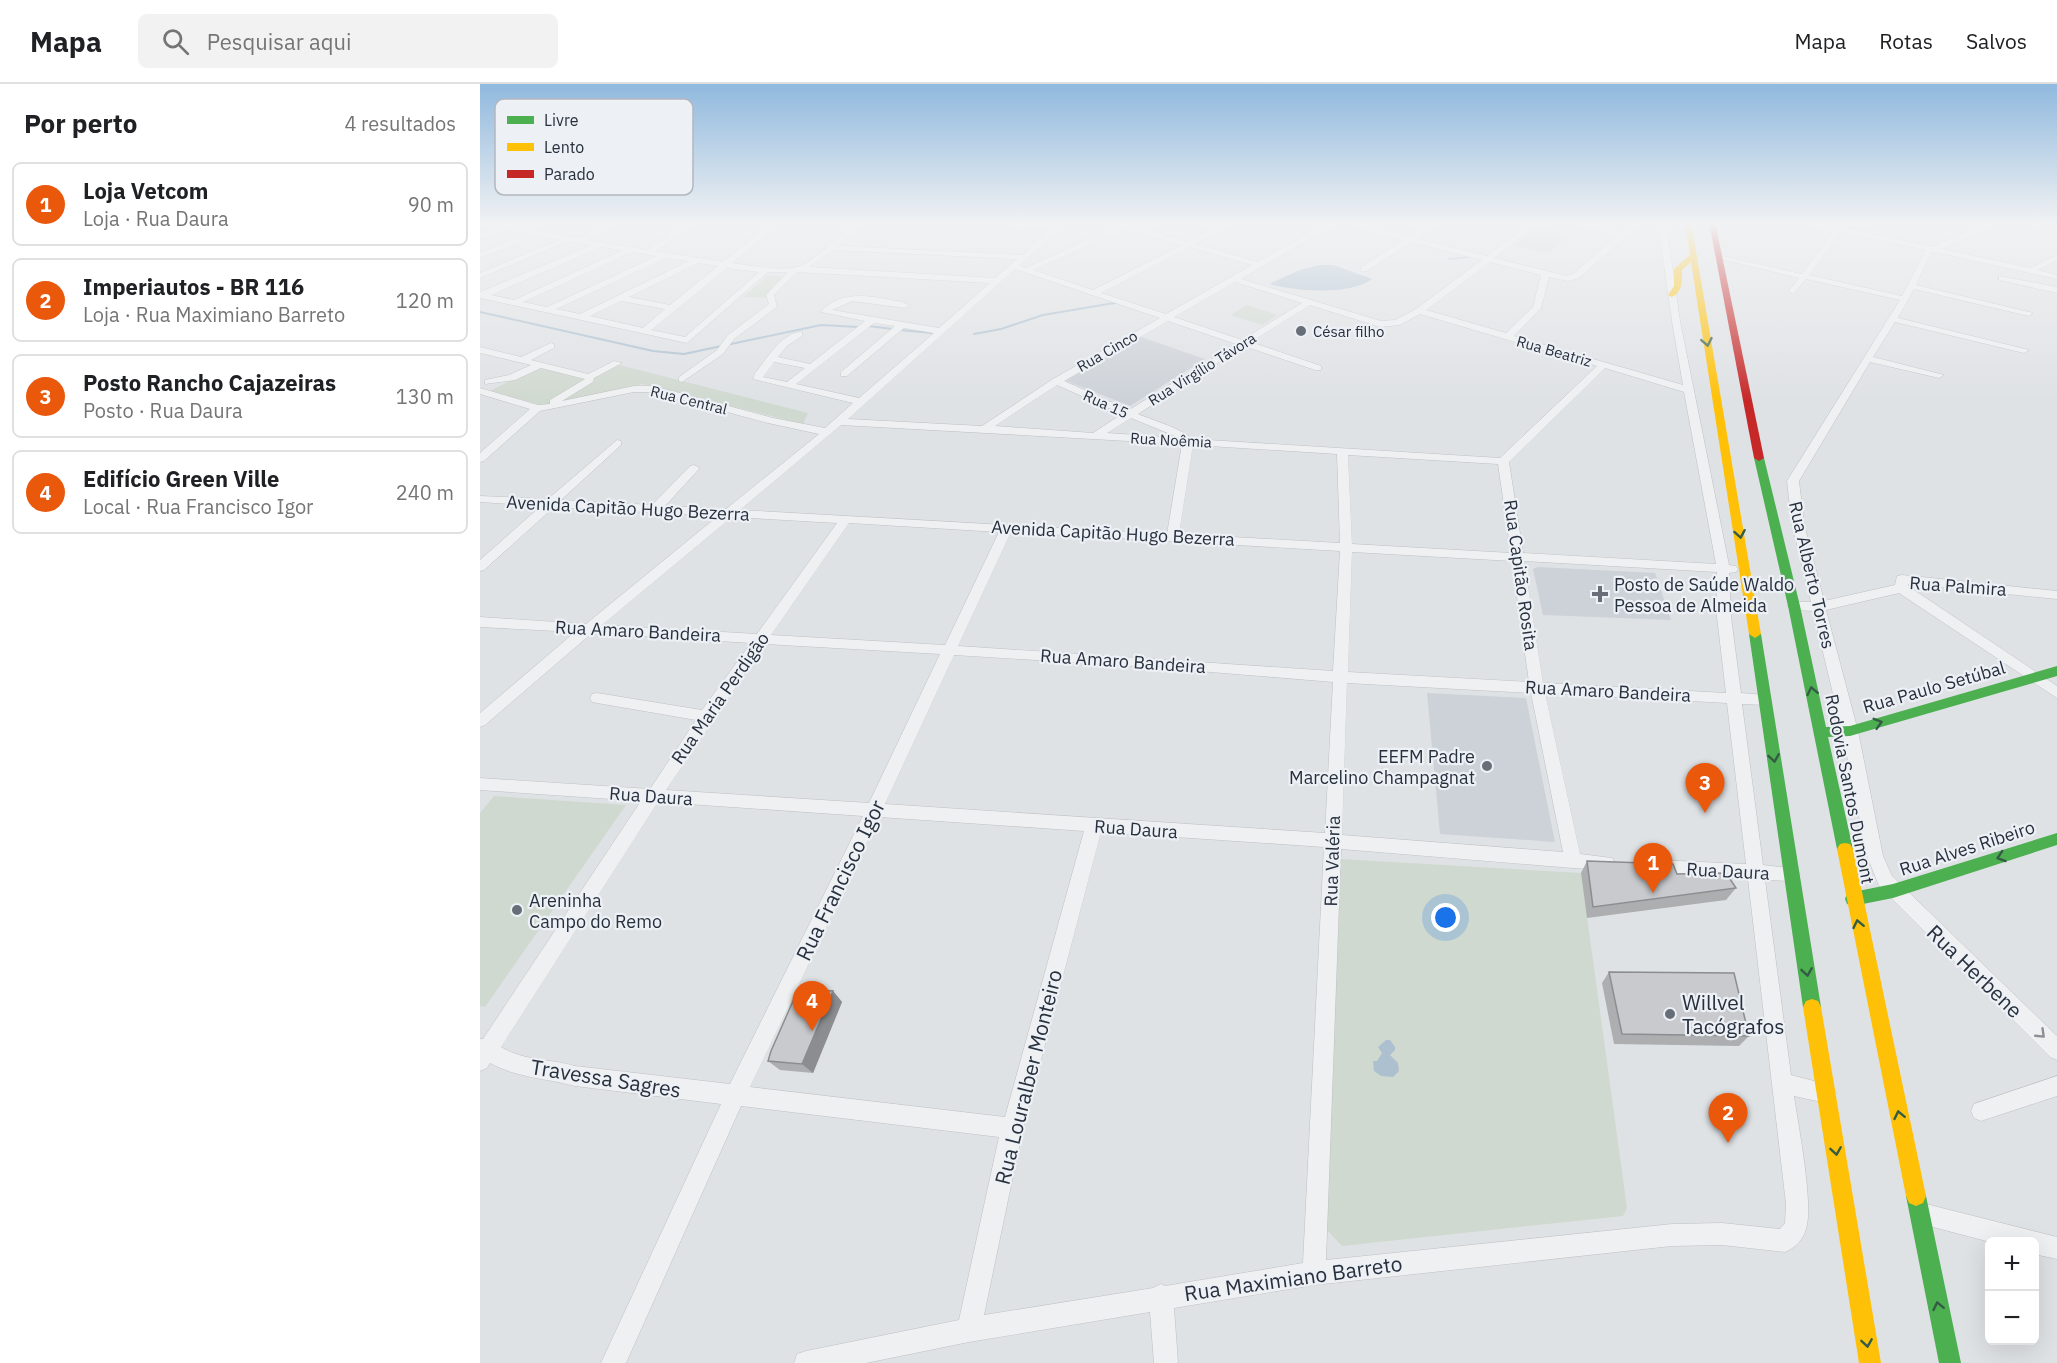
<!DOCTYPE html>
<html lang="pt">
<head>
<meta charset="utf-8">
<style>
	body { margin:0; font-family:"IBM Plex Sans",sans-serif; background:#f2f2f2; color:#202124 }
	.controls { position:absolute; right:18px; bottom:18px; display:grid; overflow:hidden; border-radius:9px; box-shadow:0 6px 24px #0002 }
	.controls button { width:54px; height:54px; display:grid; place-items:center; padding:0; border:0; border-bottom:2px solid #e0e0e0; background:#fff; color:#202124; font:30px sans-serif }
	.you { position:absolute; left:966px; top:834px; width:21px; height:21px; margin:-15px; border:4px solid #fff; border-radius:50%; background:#1a73e8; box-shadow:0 0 0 9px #1a73e833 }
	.badge { display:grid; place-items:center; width:39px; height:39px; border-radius:50%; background:#ea580c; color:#fff; font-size:20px; font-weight:700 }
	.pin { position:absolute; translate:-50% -50px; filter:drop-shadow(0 2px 3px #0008) }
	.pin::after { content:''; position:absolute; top:32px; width:21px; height:18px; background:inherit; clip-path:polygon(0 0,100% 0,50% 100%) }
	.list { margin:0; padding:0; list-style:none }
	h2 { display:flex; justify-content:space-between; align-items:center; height:78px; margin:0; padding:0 24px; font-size:26px }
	h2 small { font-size:20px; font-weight:400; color:#757577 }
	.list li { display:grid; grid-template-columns:39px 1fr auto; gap:18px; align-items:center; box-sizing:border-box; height:84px; margin:0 12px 12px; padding:0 12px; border:2px solid #e0e0e0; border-radius:9px }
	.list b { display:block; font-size:22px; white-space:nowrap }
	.list p { margin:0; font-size:20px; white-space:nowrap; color:#757577 }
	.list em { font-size:20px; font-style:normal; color:#757577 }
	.icon { flex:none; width:33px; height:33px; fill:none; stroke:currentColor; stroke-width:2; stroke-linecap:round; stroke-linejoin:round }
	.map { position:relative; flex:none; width:1577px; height:1279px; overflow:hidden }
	header { display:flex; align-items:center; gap:36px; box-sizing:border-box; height:84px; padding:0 30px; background:#fff; border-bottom:2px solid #e0e0e0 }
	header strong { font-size:28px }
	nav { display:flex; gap:33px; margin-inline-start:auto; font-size:21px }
	.search { width:420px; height:54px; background:#f2f2f2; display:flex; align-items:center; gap:15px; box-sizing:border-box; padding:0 21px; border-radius:9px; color:#757577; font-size:22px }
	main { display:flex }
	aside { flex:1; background:#fff }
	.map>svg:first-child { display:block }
	.built { fill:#cdd2d8 }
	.green { fill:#d0d9d0 }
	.water { fill:#adc0d0 }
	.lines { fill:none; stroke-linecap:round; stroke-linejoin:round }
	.stream { stroke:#adc0d0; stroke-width:2 }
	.street-casing { stroke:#bec0c3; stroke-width:1 }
	.street { fill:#eff0f1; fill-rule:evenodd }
	.fast { fill:#4caf50; fill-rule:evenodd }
	.slow { fill:#ffc107; fill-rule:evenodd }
	.jam { fill:#c62828; fill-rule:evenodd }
	.wall { fill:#acaeb0 }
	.shaded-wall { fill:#8c8d90 }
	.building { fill:#c8cacd; stroke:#8c8d90; stroke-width:1.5 }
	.oneway { stroke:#345c44 }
	.oneway2 { stroke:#8b9097 }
	.poi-dot { fill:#676e78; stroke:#edf0f5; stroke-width:2 }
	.labels { text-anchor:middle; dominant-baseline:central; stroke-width:4.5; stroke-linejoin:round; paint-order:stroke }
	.far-poi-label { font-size:15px; fill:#27303d; stroke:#edf0f5; text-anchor:start }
	.far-street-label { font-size:15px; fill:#27303d; stroke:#edf0f5 }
	.street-label { font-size:18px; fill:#27303d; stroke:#edf0f5 }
	.poi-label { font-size:18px; fill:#27303d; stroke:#edf0f5; text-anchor:start }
	.near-street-label { font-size:21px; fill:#27303d; stroke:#edf0f5 }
	.near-poi-label { font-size:21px; fill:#27303d; stroke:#edf0f5; text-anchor:start }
	.key { fill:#edf0f5; stroke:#b2b6be; stroke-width:1.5 }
	.key-label { font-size:16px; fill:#27303d }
</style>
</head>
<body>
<header>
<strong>Mapa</strong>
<div class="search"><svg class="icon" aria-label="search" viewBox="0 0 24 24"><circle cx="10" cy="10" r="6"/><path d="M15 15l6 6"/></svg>Pesquisar aqui</div>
<nav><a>Mapa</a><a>Rotas</a><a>Salvos</a></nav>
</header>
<main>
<aside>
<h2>Por perto<small>4 resultados</small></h2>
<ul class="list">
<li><span class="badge">1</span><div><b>Loja Vetcom</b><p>Loja · Rua Daura</p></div><em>90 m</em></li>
<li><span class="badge">2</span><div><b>Imperiautos - BR 116</b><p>Loja · Rua Maximiano Barreto</p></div><em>120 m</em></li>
<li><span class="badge">3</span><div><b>Posto Rancho Cajazeiras</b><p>Posto · Rua Daura</p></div><em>130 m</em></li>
<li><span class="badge">4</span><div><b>Edifício Green Ville</b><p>Local · Rua Francisco Igor</p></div><em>240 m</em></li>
</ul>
</aside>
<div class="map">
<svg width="1577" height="1279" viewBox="0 0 1577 1279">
	<rect width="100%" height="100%" fill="#dfe2e5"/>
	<g class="built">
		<path d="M1332,138H1447L1383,148Z"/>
		<path d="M1057,144L1089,152L1068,169L1035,161Z"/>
		<path d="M661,253L725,275L650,322L584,296Z"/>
		<path d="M1058,483L1175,489L1191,536L1063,531L1053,485Z"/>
		<path d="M947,609L1046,614L1075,758L960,750Z"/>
	</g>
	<g class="green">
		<path d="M287,192L311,193L288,214L263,213Z"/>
		<path d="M767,221L797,231L782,241L751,231Z"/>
		<path d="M139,281L328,329L323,340L162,300L78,320L62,321L10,307L57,283L108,296Z"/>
		<path d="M14,712L146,721L5,923L0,922V729Z"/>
		<path d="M860,775L1101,789L1147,1124L1143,1132L862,1162L845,1144Z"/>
	</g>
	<g class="water">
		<path d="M839,181H853L892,195C869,212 816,207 789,200L820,186Z"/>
		<path d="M906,956H910L915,963V966L910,971L918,979L919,987L913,993L901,992L894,987L893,977H897L902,969L898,963Z"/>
	</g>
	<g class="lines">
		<g class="stream">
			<path d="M969,175L990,173"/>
			<path d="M0,228L173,267L204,270L341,241L378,243"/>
			<path d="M388,242L413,245"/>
			<path d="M420,246L452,249"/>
			<path d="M494,250L521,245L563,231L640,218"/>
		</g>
		<g class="street-casing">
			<g id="street">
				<path d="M0,138L99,154L128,138H138L108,156L167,166L210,138H219L176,167L243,178L293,138H302L252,179C273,182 296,187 317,183C331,180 364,149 376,138H385L358,162L542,171L572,143L494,140L490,138H582L578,148L539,181L546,184L638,142L627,138L647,139L708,158L746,138H756L715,160L778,178L848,138H858L761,195L901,237L915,236L936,225L1002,176L931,158L887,187H881V183L923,156L858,138H871L929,152L951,138H960L936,154L1007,172L1052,138H1061L1014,174L1087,192L1093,190L1137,152L1084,138H1098L1142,148L1153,138H1162L1099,194L1088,197L1069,193L1061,224L1034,252L1203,301L1192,237L1178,138H1186L1200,237L1249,481L1256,482L1258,485L1256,488L1249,489L1251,533L1261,609L1285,611L1292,616L1285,621L1262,620L1283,781L1317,785L1320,790L1317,795L1311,797L1285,796L1311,991L1353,1002L1356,1009L1353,1016L1346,1019L1314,1012C1318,1040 1334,1122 1326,1145C1323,1156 1315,1164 1305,1168L1242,1161L1192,1162L834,1201L694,1224L698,1279H674L670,1228L489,1258L386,1279H314L317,1270L326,1267L479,1236L519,1053L261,1022L146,1279H121L241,1020L95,1002C66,994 37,994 10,979L7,984L0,987V955H3L161,717L0,706V694L170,705L216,636L117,619L112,618L110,614L112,610L117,609L222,626L271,559L112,549L5,641L0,643V629L95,548L0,543V533L106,540L238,432L74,423L4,486L0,487V476L61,422L0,418V412L68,415L137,356L141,357V361L81,416L172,421L210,382L214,381L220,384L218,386L185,422L246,425L339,350L288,339L173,308H154L60,327L4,377L0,378V369L50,325L0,310V304L58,321L70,320V316L105,295L61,284L35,296L5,300V296L29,291L51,281L0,269V263L41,273L71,259L74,260V264L51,276L108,290L134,277L142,279L114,294L113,298L82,317L154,302H173L293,334L345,344L373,319L273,295L275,289C286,276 303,247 322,248V252L307,262L298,273L330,280L385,237L341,228C358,208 383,211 407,215C414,217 423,217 429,221L425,224L372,217L352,226L459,244L510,199L317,188L294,211L297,223L254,255L243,270L202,298L199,297V293L237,266L248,251L289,220L286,211L308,188H288L207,259L0,214V208L112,161L88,157L0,194V189L79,156L56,152L0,174V169L47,150L25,146L0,155V150L15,145L0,142ZM645,145L702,161L613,206L553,186ZM121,163L143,166L34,216L11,211ZM709,163L772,181L686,230L621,209ZM353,166L537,175L515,194L329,183ZM152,168L177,172L67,223L43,218ZM186,174L209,177L100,230L76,225ZM1010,178L1061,191L1053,223L1026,249L946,226ZM218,179L238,182L190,221L149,213ZM247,184L279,188L205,253L171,246ZM535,185L680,234L573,295L502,342L368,335ZM755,198L822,219L762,256L694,233ZM141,217L185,225L163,244L110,232ZM830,221L900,243L920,241L940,230L1117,282L1020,374L712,355C703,345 672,336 658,330L764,262L835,286H841V282L771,258ZM688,237L756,260L649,326L584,297ZM394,239L415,242L361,288V292H367L424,244L454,249L379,314L316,300ZM294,278L325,284L307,298L283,293ZM1125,284L1204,308L1236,480L1043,469L1029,378ZM577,301L642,330L613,349L515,342ZM651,334L700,354L627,349ZM361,341L702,360L687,450L260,426ZM713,361L857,370L860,459L699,450ZM868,371L1018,380L1031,469L872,460ZM252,433L357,439L277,550L122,541ZM369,439L519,448L465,561L291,551ZM531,448L860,467L853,587L478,562ZM872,468L1032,477L1049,598L868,588ZM1044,477L1237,488V533L1246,609L1063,599ZM285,560L460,570L389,719L186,706ZM474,571L670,583L853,598L845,749L405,720ZM867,599L1051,609L1083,768L862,751ZM1065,609L1247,619L1266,780L1176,776L1170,778L1167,783L1170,788L1176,790L1268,795L1306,1120L1305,1139L1300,1145L1242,1139L1192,1140L846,1176L861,765L1093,784L1126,786L1132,784L1135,779L1132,774L1100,770ZM178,718L383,732L250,1000L95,982C71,975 43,977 21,963ZM399,733L604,747L525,1033L270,1003ZM621,748L844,763L823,1179L685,1202L681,1200L673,1204L504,1231L543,1044Z"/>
				<path d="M1317,138L1359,143L1453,163L1509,138H1520L1462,165L1550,184L1577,171V176L1558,186L1577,191V195L1455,168L1451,169L1436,201L1553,229L1549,232L1434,205L1418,234L1549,266L1544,269L1415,238L1393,273L1464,291L1459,294L1390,278L1319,397L1324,440L1344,517L1415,501L1417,492L1422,491L1577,507V515L1428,500V502L1577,602V614L1419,509L1346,526L1378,647L1403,772L1412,792L1577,952V976L1570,973L1399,802L1387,772L1362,647L1333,527L1314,526L1307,522L1314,518H1331L1312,440L1307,397L1420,216L1326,195L1313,210L1309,207L1319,194L1237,174L1241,172L1322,190L1354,147ZM1360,148L1446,166L1422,212L1329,191Z"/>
				<path d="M1519,192L1577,203V209L1519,196Z"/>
				<path d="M1577,992V1012L1501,1037L1494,1034L1491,1027L1494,1020Z"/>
				<path d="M1442,1119L1577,1153V1175L1554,1170V1158H1510L1434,1138L1431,1130L1434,1122Z"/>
			</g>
		</g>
		<use href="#street" class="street"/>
		<g class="fast">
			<path d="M1279,371L1284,374L1320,522L1346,643L1370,642L1577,582V592L1370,652L1348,653L1373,765L1370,770L1365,771L1360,770L1357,765L1308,522L1274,374Z"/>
			<path d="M1275,546L1281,550L1341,923L1338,929L1332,931L1326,929L1323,923L1269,550Z"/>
			<path d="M1577,749V761L1413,814L1373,822L1367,820L1365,815L1367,810L1373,808L1413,800Z"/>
			<path d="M1436,1102L1443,1105L1446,1112L1481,1279H1459L1426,1112L1429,1105Z"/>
		</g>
		<g class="slow">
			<path d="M1205,138H1211L1281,550L1275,554L1269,550L1211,178L1202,186C1202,197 1203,207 1192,213L1188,211L1194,202V185L1210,171Z"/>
			<path d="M1365,759L1370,760L1373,765L1446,1112L1443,1119L1436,1122L1429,1119L1426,1112L1357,765L1360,760Z"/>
			<path d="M1332,915L1338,917L1341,923L1401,1279H1379L1323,923L1326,917Z"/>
		</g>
		<path class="jam" d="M1229,138H1235L1284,374L1279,377L1274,374Z"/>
	</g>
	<g class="wall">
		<path d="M1107,777L1197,790L1256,804L1246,816L1107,834L1101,789Z"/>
		<path d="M1129,888L1269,952L1259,962L1134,960L1122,899Z"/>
		<path d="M353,907L362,918L333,989L300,986L288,977Z"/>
	</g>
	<path class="shaded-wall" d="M353,907L362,918L333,989L322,980Z"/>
	<g class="building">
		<path d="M1107,777L1193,780L1197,790L1246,789L1256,804L1113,823Z"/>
		<path d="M1129,888L1254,889L1269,952L1142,950Z"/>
		<path d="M324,905L353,907L322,980L288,977L291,967L317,908Z"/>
	</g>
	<defs><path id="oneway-chevron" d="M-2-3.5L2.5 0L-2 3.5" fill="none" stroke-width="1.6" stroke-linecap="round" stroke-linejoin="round" transform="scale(1.5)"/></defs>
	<g class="oneway">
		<use href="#oneway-chevron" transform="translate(1227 258) rotate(79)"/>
		<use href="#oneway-chevron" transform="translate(1260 450) rotate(80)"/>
		<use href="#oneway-chevron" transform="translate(1332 607) rotate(-102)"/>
		<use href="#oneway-chevron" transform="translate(1398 639) rotate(-16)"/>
		<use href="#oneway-chevron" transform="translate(1294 674) rotate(81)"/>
		<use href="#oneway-chevron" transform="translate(1521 773) rotate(162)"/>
		<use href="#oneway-chevron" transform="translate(1378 840) rotate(-102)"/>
		<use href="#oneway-chevron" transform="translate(1327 888) rotate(81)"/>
		<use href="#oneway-chevron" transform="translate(1419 1031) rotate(-102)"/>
		<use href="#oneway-chevron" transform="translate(1356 1067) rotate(81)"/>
		<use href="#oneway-chevron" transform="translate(1458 1222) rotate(-102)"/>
		<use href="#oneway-chevron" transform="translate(1387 1259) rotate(81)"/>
	</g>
	<use class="oneway2" href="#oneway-chevron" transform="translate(1561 950) rotate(44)"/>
	<linearGradient id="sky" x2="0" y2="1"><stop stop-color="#90b9de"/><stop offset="0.44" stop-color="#f1f2f3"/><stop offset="1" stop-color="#f1f2f3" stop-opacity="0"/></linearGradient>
	<rect width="1577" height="317" fill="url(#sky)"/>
	<g class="poi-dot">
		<circle cx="821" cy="247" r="6"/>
		<path d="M1117 501h6v6h6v6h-6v6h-6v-6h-6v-6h6z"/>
		<circle cx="1007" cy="682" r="6"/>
		<circle cx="37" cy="826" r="6"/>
		<circle cx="1190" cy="930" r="6"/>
	</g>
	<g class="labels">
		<g class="far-poi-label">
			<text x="833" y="247">César filho</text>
		</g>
		<g class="far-street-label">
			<text transform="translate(627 267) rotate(-30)">Rua Cinco</text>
			<text transform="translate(1074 267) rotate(16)">Rua Beatriz</text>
			<text transform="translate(722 285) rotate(-32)">Rua Virgílio Távora</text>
			<text transform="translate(209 316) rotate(14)">Rua Central</text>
			<text transform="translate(626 320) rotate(24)">Rua 15</text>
			<text transform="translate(691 356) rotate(3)">Rua Noêmia</text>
		</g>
		<g class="street-label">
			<text transform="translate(148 424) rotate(3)">Avenida Capitão Hugo Bezerra</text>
			<text transform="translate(633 449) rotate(3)">Avenida Capitão Hugo Bezerra</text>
			<text transform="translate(1041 491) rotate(82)">Rua Capitão Rosita</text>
			<text transform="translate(1332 491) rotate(77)">Rua Alberto Torres</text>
			<text transform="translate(1478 502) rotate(4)">Rua Palmira</text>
			<text transform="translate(158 547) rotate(3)">Rua Amaro Bandeira</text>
			<text transform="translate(643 577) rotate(4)">Rua Amaro Bandeira</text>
			<text transform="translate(1454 603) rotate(-16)">Rua Paulo Setúbal</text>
			<text transform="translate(1128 607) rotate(3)">Rua Amaro Bandeira</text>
			<text transform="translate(240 614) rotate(-55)">Rua Maria Perdigão</text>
			<text transform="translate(1370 705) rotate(79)">Rodovia Santos Dumont</text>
			<text transform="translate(171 712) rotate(4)">Rua Daura</text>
			<text transform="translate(656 745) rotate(4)">Rua Daura</text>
			<text transform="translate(1487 764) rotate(-18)">Rua Alves Ribeiro</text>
			<text transform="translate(852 777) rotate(-88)">Rua Valéria</text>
			<text transform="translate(1248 787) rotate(3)">Rua Daura</text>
		</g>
		<g class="poi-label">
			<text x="1134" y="500">Posto de Saúde Waldo<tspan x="1134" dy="21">Pessoa de Almeida</tspan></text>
			<text x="995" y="672" text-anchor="end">EEFM Padre<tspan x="995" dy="21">Marcelino Champagnat</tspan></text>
			<text x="49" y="816">Areninha<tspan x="49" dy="21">Campo do Remo</tspan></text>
		</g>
		<g class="near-street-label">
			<text transform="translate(360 796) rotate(-64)">Rua Francisco Igor</text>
			<text transform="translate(1495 887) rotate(44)">Rua Herbene</text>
			<text transform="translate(548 993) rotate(-76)">Rua Louralber Monteiro</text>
			<text transform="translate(126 994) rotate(9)">Travessa Sagres</text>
			<text transform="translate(813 1194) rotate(-8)">Rua Maximiano Barreto</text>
		</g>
		<g class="near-poi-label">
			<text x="1202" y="918">Willvel<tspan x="1202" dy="24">Tacógrafos</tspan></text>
		</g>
	</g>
	<rect x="15" y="15" width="198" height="96" rx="9" class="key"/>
	<rect x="27" y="32" width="27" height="8" fill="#4caf50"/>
	<rect x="27" y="59" width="27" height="8" fill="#ffc107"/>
	<rect x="27" y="86" width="27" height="8" fill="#c62828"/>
	<g class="key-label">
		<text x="64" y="42">Livre</text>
		<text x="64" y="69">Lento</text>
		<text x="64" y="96">Parado</text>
	</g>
</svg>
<div class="controls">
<button>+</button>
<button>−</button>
</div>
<div class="you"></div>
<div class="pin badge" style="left:1173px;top:809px">1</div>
<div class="pin badge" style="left:1248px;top:1059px">2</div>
<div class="pin badge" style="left:1225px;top:729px">3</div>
<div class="pin badge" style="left:332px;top:947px">4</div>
</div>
</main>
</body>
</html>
